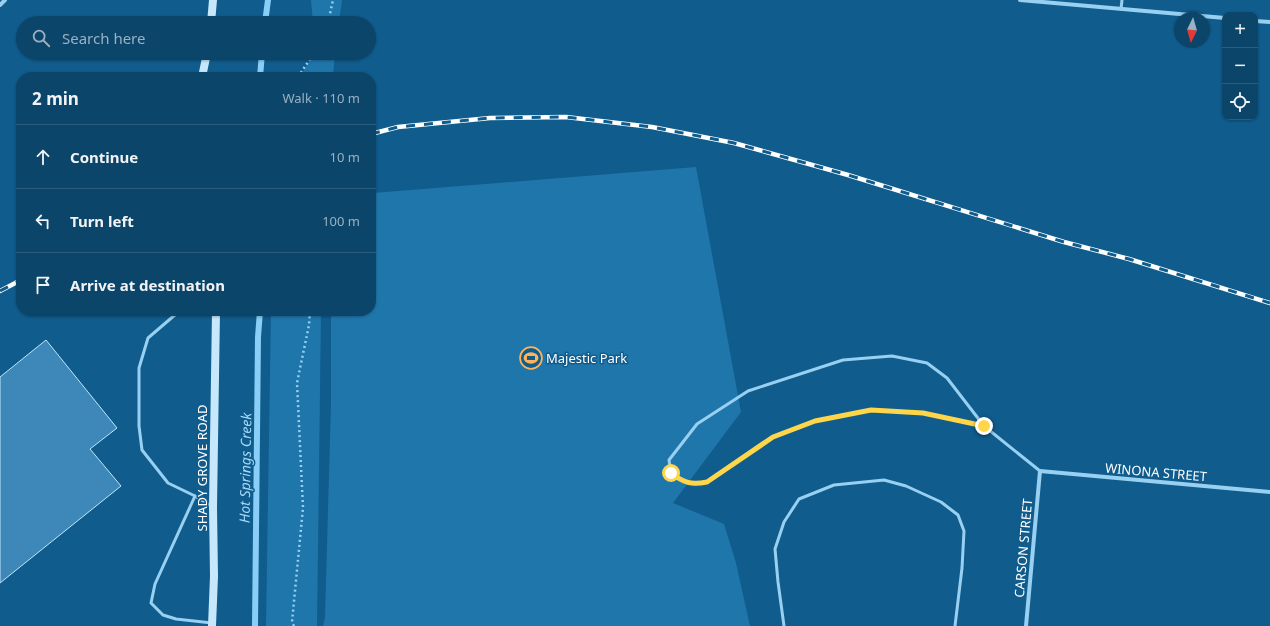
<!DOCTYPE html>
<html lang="en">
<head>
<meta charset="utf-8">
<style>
	body { margin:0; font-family:"Noto Sans",sans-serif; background:#1a4f72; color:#f1f3f6 }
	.controls { position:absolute; right:12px; top:12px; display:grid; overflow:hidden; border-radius:8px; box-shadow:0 1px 3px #0004 }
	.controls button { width:36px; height:36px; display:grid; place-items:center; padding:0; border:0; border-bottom:1px solid #2c5d7e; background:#0c456a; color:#f1f3f6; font:20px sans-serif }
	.compass { position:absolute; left:1174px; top:12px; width:36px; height:36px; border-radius:50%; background:#0c456a; box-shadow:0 1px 3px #0004; rotate:185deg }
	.stop { position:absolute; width:12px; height:12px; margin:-9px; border:3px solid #ffd54a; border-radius:50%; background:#fff }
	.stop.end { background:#ffd54a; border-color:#fff; box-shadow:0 1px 4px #0008 }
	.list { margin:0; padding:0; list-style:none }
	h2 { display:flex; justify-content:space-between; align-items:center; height:52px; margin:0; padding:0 16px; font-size:17px }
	h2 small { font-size:13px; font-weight:400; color:#9ab1c1 }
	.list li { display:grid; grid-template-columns:26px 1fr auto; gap:12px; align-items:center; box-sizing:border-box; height:64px; padding:0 16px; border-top:1px solid #2c5d7e }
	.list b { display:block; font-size:15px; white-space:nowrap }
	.list em { font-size:13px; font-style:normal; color:#9ab1c1 }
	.icon { flex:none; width:22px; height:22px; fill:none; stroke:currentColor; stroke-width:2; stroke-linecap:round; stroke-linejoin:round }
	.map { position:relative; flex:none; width:1270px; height:626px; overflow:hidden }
	.search { position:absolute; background:#0c456a; box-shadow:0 1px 3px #0004; left:16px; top:16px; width:360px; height:44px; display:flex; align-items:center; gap:10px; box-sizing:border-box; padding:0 14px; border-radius:22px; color:#9ab1c1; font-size:15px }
	.panel { position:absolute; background:#0c456a; box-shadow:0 1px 3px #0004; left:16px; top:72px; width:360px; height:244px; border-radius:16px }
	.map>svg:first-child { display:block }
	.green { fill:#1f76aa }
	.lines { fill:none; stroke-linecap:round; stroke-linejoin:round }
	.stream { stroke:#89cef6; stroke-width:6 }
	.building { fill:#3d88b8; stroke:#bfe6fd }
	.path { stroke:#98d0f2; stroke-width:2.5; stroke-dasharray:2 3; stroke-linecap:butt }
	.lane { stroke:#98d0f2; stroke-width:3 }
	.street { stroke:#98d0f2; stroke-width:4 }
	.secondary { stroke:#c7e7fc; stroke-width:8 }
	.rail-casing { stroke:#fff; stroke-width:4.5 }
	.rail { stroke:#105c8d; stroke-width:3; stroke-dasharray:9; stroke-linecap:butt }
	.route { stroke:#ffd54a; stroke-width:5 }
	.labels { text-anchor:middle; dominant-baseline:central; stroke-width:3; stroke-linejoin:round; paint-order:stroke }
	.poi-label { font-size:13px; fill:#fff; stroke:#105c8d; text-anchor:start }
	.street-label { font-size:13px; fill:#fff; stroke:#105c8d }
	.water-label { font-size:14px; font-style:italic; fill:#a4d9f9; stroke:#105c8d }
</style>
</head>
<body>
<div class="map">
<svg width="1270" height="626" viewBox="0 0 1270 626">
	<rect width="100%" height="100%" fill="#105c8d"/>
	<g class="green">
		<path d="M311,0H342L339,23H313Z"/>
		<path d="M314,53H335L333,77H300Z"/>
		<path d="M696,167L741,412L673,503L724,524L736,563L750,626H323L325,617L331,404V311H371V196L373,193Z"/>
		<path d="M271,311H321L317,626H266Z"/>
	</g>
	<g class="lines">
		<g class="stream">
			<path d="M265,23L268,0"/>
			<path d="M260,77L262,53"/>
			<path d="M255,626L258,337L260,311"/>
		</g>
	</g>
	<path class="building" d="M46,340L117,428L90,449L121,486L0,583V377Z"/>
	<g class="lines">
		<g class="path">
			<path d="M328,23L333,0"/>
			<path d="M298,77L314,53"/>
			<path d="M294,626L292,622L303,508L297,383L309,325L310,311"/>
		</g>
		<g class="lane">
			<path d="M1121,9L1122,0"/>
			<path d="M191,311L176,314L148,338L139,368V426L142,450L168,483L195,496L211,506"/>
			<path d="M984,426L923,413L871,410L815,421L773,437L707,482C691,486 684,483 671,473L669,460L697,424L748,391L843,360L892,356L927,363L947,378L984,426L1040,471"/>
			<path d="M195,496L155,584L151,603L163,615L176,619L212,623"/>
			<path d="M784,626L778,582L775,549L784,522L799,499L834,485L884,480L906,486L941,502L958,515L964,531L962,568L955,626"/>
		</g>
		<g class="street">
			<path d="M1020,0L1225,18"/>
			<path d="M0,5L5,0"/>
			<path d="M1255,21L1270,22"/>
			<path d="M1026,626L1040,471L1270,492"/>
		</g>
		<g class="secondary">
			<path d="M211,23L213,0"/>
			<path d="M202,77L207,53"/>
			<path d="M212,626L214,576L213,507L216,311"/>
		</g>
		<g class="rail-casing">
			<g id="rail">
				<path d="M371,134L398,127L490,118L566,117L652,127L734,143L848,175L1064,242L1129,259L1270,303"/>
				<path d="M0,291L21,280"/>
			</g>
		</g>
		<use href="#rail" class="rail"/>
	</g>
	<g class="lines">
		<path class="route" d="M671,473C684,483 691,485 707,482L773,437L815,421L871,410L923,413L984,426"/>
	</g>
	<defs>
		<g id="stadium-ring" transform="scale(1.15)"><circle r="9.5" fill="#105c8d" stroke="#ffb359" stroke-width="1.5"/><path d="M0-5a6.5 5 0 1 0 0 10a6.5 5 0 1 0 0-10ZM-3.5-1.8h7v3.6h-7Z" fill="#ffb359"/></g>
	</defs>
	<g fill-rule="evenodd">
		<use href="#stadium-ring" x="531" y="358"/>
	</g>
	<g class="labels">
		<g class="poi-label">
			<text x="546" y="358">Majestic Park</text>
		</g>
		<g class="street-label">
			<text transform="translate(202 468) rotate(-90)">SHADY GROVE ROAD</text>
			<text transform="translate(1156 472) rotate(5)">WINONA STREET</text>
			<text transform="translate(1023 548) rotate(-85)">CARSON STREET</text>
		</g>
		<g class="water-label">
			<text transform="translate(245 468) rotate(-89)">Hot Springs Creek</text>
		</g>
	</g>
</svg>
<div class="controls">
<button>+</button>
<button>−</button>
<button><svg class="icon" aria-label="locate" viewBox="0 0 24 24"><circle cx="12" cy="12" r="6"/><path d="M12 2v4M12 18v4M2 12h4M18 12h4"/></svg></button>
</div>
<svg class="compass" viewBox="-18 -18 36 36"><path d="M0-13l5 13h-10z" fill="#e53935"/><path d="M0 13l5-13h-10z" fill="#9ab1c1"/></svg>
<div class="stop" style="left:671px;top:473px"></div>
<div class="stop end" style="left:984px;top:426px"></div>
<div class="search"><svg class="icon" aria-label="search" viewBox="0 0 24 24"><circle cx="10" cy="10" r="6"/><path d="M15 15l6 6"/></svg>Search here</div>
<section class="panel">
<h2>2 min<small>Walk · 110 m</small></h2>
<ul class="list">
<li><svg class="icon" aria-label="ahead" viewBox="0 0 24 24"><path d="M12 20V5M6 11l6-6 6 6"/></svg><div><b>Continue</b></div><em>10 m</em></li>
<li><svg class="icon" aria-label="left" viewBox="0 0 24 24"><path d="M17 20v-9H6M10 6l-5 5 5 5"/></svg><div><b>Turn left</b></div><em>100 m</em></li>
<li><svg class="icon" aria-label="arrive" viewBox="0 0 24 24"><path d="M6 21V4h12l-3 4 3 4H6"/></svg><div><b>Arrive at destination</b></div></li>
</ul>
</section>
</div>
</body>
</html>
